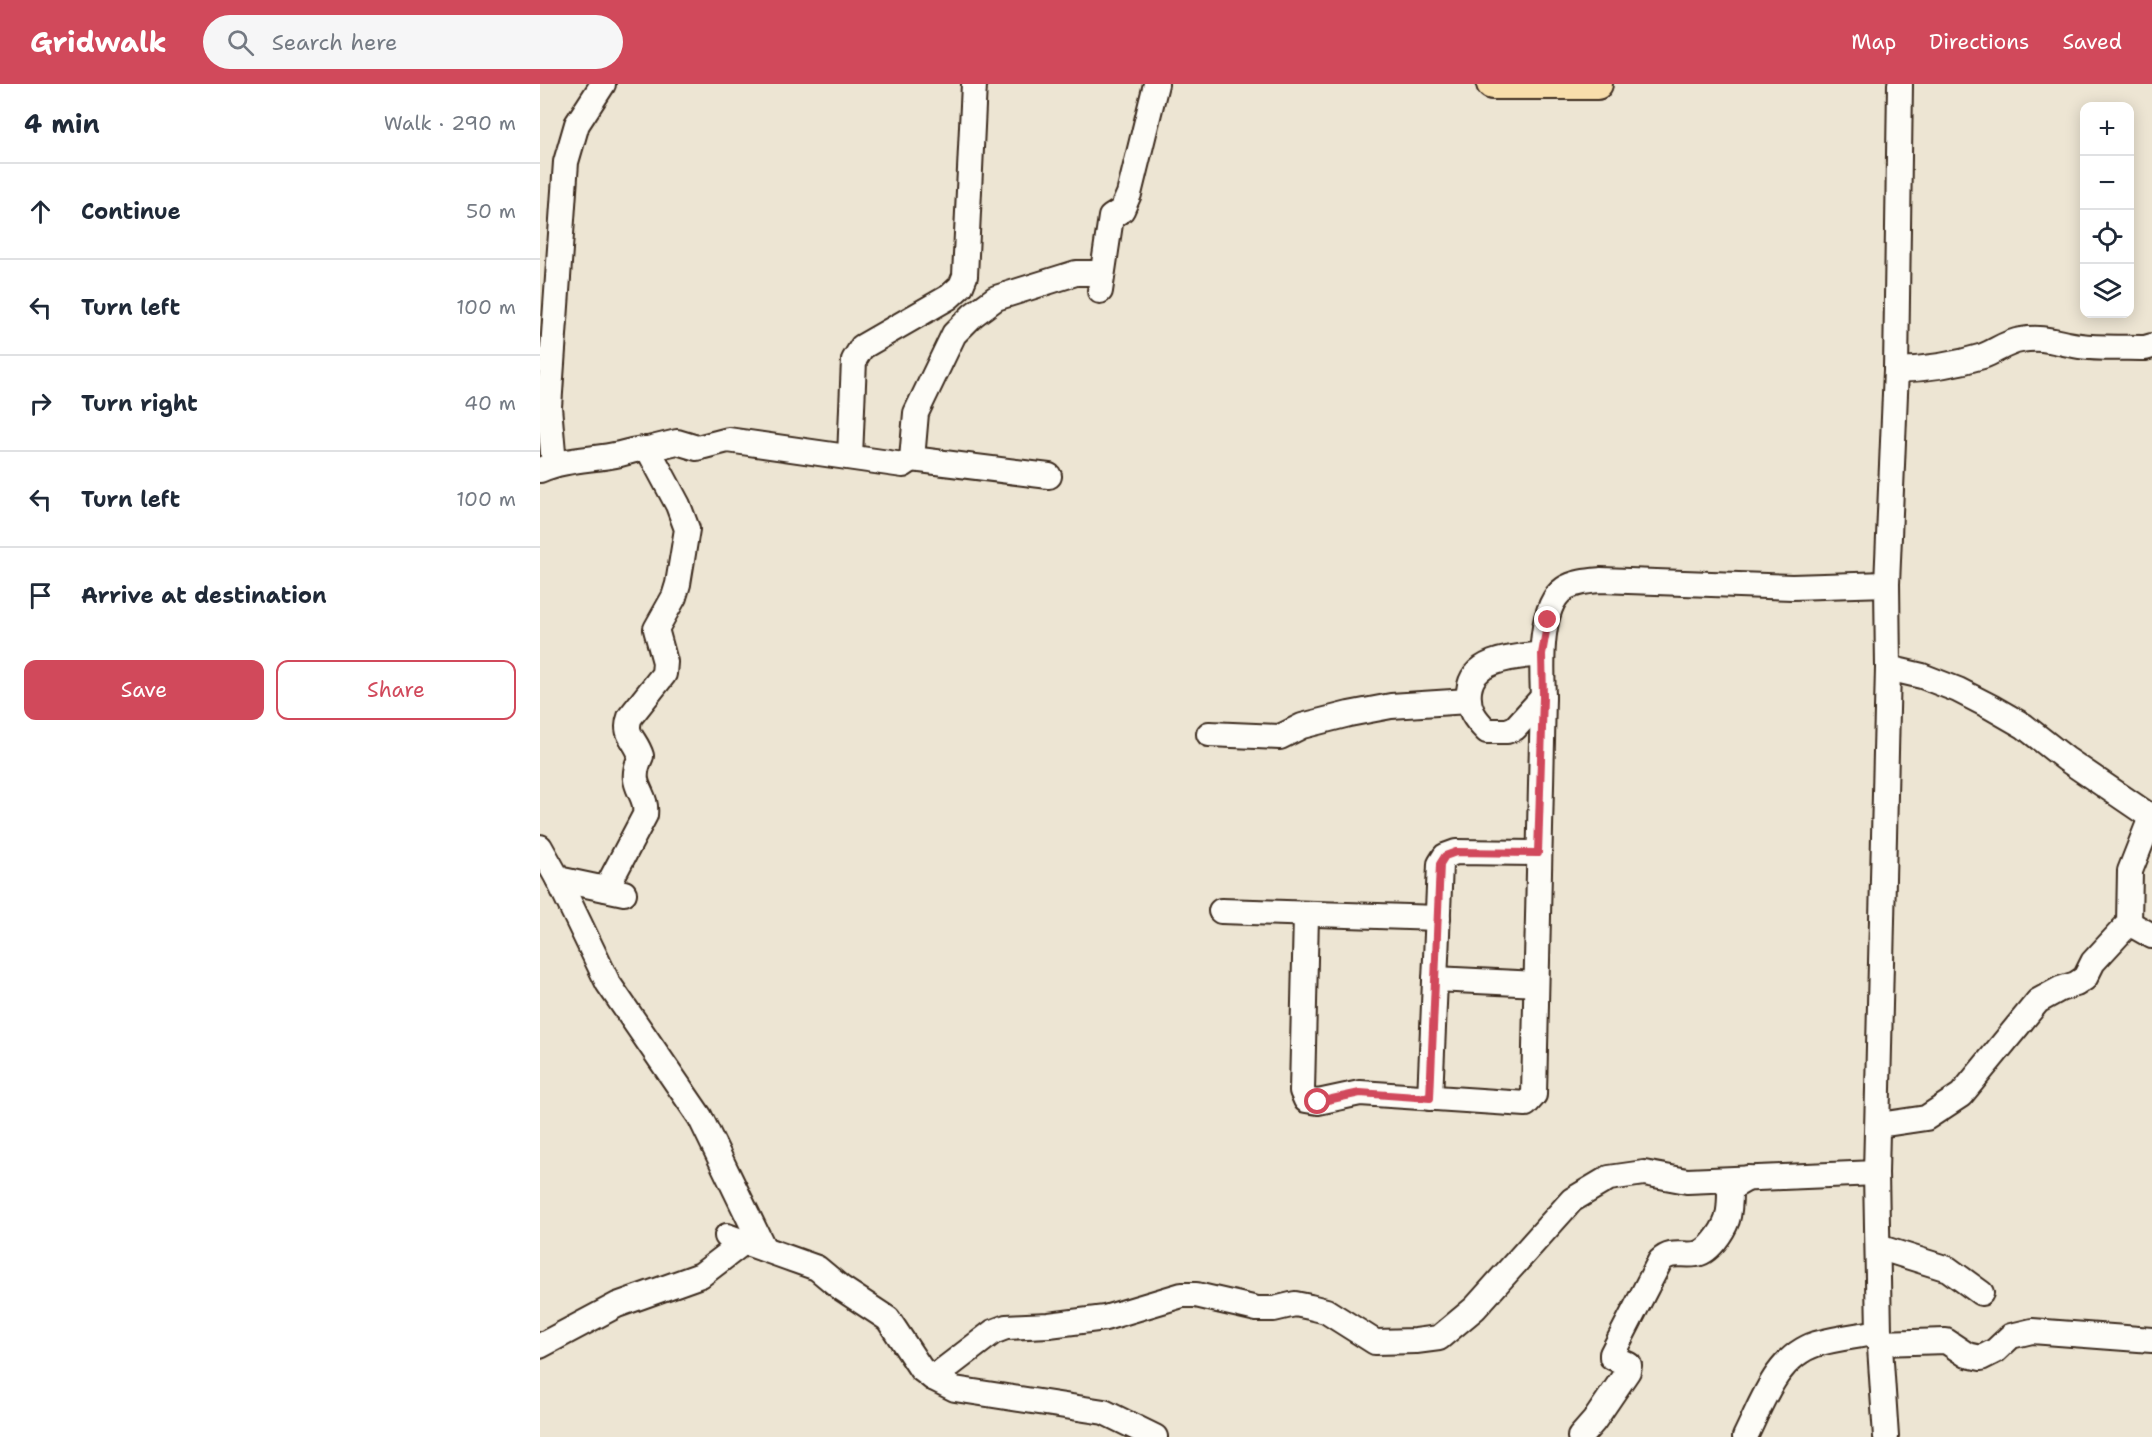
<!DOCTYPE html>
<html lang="en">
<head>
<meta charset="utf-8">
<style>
	body { margin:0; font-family:"Shantell Sans",sans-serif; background:#f6f6f7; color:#1f2937 }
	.controls { position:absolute; right:18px; top:18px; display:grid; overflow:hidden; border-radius:12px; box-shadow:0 3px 15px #0003 }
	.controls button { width:54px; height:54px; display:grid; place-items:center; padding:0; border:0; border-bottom:2px solid #e0e1e3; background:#fff; color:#1f2937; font:30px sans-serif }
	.stop { position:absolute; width:18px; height:18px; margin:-14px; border:4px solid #d1495b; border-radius:50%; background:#fff }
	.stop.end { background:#d1495b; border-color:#fff; box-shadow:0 2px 6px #0008 }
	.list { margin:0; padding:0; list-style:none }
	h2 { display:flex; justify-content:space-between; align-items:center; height:78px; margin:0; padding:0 24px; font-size:26px }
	h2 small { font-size:20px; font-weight:400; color:#747a83 }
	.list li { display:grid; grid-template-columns:39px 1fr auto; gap:18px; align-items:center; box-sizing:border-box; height:96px; padding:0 24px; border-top:2px solid #e0e1e3 }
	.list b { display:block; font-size:22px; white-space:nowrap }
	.list em { font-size:20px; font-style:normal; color:#747a83 }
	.actions { display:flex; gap:12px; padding:18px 24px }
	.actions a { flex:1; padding:14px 0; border:2px solid #d1495b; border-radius:12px; text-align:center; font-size:21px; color:#d1495b }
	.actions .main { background:#d1495b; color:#fff }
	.icon { flex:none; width:33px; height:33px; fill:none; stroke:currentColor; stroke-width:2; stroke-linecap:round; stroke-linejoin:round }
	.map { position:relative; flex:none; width:1612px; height:1353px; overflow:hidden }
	header { display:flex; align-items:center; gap:36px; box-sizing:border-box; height:84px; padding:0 30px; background:#d1495b; color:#fff }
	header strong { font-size:28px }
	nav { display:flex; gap:33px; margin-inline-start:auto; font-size:21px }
	.search { width:420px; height:54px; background:#f6f6f7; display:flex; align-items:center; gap:15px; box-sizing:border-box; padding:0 21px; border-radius:33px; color:#747a83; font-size:22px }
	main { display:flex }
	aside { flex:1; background:#fff }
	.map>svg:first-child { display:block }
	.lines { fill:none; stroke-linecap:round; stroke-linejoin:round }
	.minor-casing { stroke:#3b2a1e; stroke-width:28 }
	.major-casing { stroke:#3b2a1e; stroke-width:34 }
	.minor { stroke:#fdfcf7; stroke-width:24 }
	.major { stroke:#f8deab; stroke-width:30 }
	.route { stroke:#d1495b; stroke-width:8 }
</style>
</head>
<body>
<header>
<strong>Gridwalk</strong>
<div class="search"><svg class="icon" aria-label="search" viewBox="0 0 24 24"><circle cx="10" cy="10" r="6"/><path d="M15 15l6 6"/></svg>Search here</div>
<nav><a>Map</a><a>Directions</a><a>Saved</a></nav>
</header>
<main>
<aside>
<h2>4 min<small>Walk · 290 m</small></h2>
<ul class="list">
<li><svg class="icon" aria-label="ahead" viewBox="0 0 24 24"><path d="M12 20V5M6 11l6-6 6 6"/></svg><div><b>Continue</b></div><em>50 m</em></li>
<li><svg class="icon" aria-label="left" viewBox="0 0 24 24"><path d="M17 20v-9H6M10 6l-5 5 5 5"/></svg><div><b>Turn left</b></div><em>100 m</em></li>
<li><svg class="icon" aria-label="right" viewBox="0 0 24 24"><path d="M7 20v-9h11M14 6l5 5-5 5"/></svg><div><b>Turn right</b></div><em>40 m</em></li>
<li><svg class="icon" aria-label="left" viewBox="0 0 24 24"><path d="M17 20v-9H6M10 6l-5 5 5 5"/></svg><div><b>Turn left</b></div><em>100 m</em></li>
<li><svg class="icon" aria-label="arrive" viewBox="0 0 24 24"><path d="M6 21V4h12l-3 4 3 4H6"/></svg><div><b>Arrive at destination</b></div></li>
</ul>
<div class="actions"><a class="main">Save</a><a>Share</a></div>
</aside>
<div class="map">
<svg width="1612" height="1353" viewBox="0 0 1612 1353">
	<rect width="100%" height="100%" fill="#ede5d3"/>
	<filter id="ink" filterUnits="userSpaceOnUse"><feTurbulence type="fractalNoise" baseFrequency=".0167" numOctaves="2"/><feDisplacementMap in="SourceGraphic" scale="12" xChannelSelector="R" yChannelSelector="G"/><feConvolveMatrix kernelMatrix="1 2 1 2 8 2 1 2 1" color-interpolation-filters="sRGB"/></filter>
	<g filter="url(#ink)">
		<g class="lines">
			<g class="minor-casing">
				<g id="minor">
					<path d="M560,207L571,133L582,126L589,110L616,0"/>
					<path d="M1356,286C1387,285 1414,281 1443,272C1456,267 1467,258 1481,256C1505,252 1517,259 1540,262C1561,265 1584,263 1605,264L1612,262"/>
					<path d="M108,365L137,358L157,364L188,356L363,381L372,375L376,329L414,250L433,231L456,214L536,189H562"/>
					<path d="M310,373L314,276L322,263L409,213L421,202L425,192L434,0"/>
					<path d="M372,375L509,392"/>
					<path d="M14,380L9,323L26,78L37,40L63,0"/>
					<path d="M0,386C25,375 53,376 80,370C89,368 98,364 108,365L138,421L147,445L138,500L134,513L116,545L125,578L124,590L90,633C83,651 96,655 101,672C86,704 108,706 105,731L66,805"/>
					<path d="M1002,570C976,573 932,574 929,607C927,625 935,635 947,647H967L975,644L1003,613"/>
					<path d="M1348,584L1382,592L1418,606L1451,623L1484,642L1526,675L1611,733"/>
					<path d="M669,650L740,653L762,642L809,630L851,622L928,617"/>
					<path d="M0,763L18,795L84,809"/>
					<path d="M18,795L68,899L160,1033L224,1165"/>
					<path d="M681,827L898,834"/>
					<path d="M766,831L762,1007L766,1016L778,1018L820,1009L986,1020L994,1011L995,964L1003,613C1002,585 998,523 1024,505C1034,498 1049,497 1061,496L1252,503L1347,500"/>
					<path d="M1589,839L1612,852"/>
					<path d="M895,895L996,900"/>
					<path d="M890,1014L900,780L905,772L916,768L998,769"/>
					<path d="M1339,1041L1386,1034L1421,1011L1498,917L1520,905L1536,900L1545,894L1553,878L1589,839L1590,787L1612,731"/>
					<path d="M187,1152L277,1184L301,1204L348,1235L381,1285L393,1294L415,1305L564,1328L615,1353"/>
					<path d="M1338,1163L1408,1185L1441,1209"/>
					<path d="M1340,1259L1406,1257L1427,1271L1441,1274L1455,1267L1471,1252L1492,1247L1612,1256"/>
					<path d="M0,1262L77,1221L161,1191L204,1158"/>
					<path d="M393,1294L453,1248L466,1243L509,1241L565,1234L642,1211H656L717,1225H734L755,1220L770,1223L786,1227L835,1258L876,1257L899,1254L935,1224L1032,1116L1069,1094L1104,1089L1147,1097L1336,1089"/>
					<path d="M1040,1353L1054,1337L1088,1287L1089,1281L1072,1273V1270L1120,1177C1131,1166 1142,1172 1156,1170C1169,1169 1183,1147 1187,1136C1190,1127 1190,1117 1190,1107L1194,1102L1208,1094"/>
					<path d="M1205,1353C1222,1319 1236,1273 1276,1260C1296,1254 1318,1252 1339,1248"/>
					<path d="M1346,1353L1339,1248L1336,1089L1348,584L1347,500L1356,286L1360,0"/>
				</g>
			</g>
			<g class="major-casing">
				<path id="major" d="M952,0H1057"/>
			</g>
			<use href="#minor" class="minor"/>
			<use href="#major" class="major"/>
		</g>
	</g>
	<g class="lines" filter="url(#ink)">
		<path class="route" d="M778,1018L820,1009L890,1014L900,780L905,772L916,768L998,769L1003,613L1002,570L1008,536"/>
	</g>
</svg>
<div class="controls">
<button>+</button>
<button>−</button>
<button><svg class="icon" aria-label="locate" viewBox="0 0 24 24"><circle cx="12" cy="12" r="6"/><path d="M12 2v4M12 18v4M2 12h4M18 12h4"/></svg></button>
<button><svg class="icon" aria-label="layers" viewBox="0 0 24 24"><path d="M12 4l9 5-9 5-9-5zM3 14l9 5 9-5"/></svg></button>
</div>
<div class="stop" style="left:778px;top:1018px"></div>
<div class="stop end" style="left:1008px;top:536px"></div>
</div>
</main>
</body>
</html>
